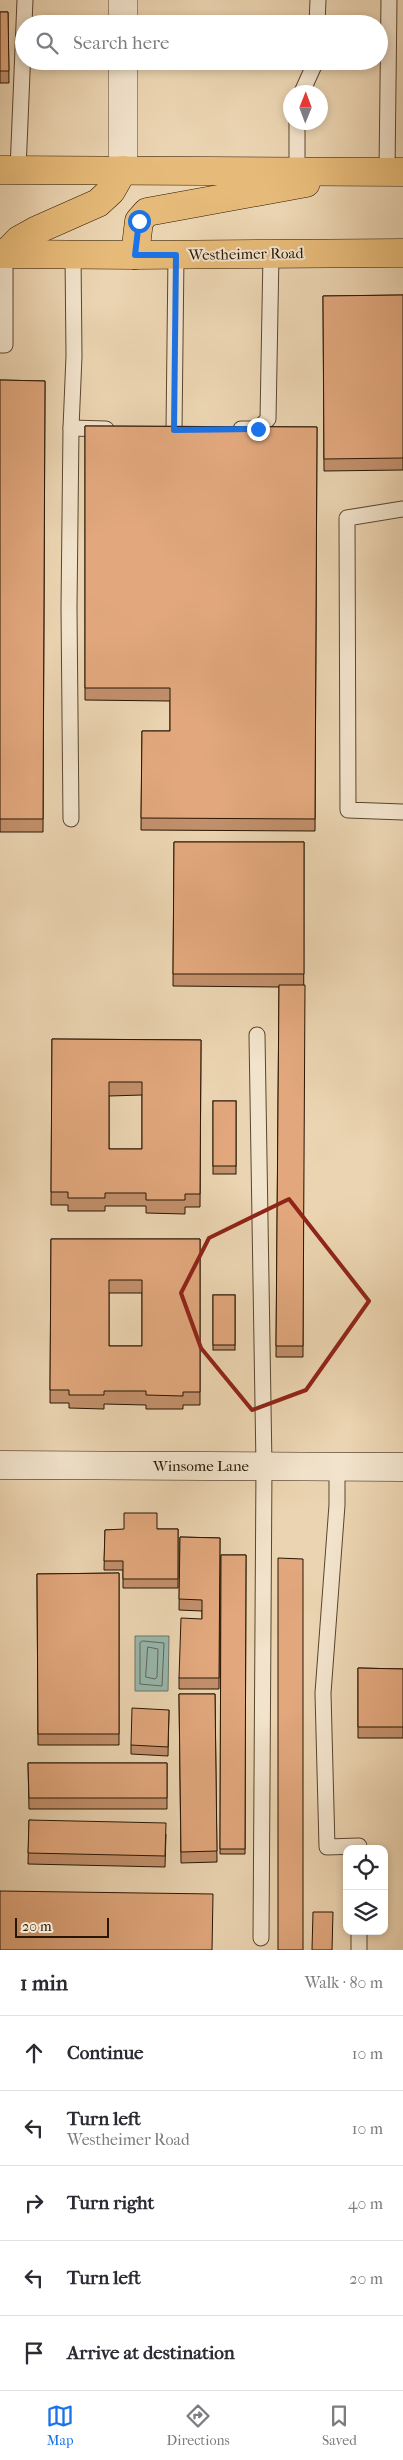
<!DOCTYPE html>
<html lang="en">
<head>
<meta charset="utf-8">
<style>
	body { margin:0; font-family:"IM FELL French Canon",serif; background:#f2f2f3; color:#2b2b33 }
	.controls { position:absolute; right:15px; bottom:15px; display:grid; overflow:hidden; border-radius:10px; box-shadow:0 2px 8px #0003 }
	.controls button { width:45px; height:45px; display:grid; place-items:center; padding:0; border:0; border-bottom:1px solid #e1e1e2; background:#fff; color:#2b2b33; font:25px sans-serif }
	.compass { position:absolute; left:283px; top:85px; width:45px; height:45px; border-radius:50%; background:#fff; box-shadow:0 2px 8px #0003; rotate:1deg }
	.scale { position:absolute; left:15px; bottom:12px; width:94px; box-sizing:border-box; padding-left:5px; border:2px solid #291602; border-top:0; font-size:14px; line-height:18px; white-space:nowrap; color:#291602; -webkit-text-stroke:4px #f2e3cc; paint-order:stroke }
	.stop { position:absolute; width:15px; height:15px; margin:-11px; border:4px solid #1a73e8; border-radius:50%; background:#fff }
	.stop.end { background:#1a73e8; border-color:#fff; box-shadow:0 1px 5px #0008 }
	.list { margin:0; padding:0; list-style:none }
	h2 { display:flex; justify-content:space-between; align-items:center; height:65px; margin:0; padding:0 20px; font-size:21px }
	h2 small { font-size:16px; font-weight:400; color:#7c7c81 }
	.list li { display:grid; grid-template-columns:32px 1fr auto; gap:15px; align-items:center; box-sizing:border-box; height:75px; padding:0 20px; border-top:1px solid #e1e1e2 }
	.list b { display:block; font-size:19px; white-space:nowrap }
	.list p { margin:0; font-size:16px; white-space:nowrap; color:#7c7c81 }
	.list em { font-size:16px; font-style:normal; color:#7c7c81 }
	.icon { flex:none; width:28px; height:28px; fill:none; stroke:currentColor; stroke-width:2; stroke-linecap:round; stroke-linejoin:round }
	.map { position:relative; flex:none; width:403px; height:1950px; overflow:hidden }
	.search { position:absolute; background:#fff; box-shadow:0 2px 8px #0003; left:15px; right:15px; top:15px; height:55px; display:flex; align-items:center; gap:12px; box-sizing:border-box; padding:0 18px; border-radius:28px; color:#7c7c81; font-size:19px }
	.sheet { height:440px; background:#fff }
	nav { display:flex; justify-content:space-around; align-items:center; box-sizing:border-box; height:70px; border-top:1px solid #e1e1e2; background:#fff; font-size:14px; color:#7c7c81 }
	nav a { display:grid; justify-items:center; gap:2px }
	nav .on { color:#1a73e8 }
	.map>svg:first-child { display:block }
	.water { fill:#98b8ad; stroke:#6c7769 }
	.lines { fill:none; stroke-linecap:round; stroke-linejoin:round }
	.shore { stroke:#606758; stroke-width:1 }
	.lane-casing { stroke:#5a462e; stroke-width:17 }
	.street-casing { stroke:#5a462e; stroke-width:29 }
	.secondary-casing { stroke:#291602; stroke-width:29 }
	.primary-casing { stroke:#291602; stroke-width:29 }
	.lane { stroke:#f2e3cc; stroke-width:15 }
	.street { stroke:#f2e3cc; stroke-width:28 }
	.secondary { stroke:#f2e3cc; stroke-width:28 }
	.primary { stroke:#e6ba78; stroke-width:28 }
	.wall { fill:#c2906c; stroke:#291602; fill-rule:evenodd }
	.building { fill:#e2a77d; stroke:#291602; fill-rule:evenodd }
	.route { stroke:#1a73e8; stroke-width:6 }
	.marked { fill:none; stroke:#8f2418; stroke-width:4; stroke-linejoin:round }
	.labels { text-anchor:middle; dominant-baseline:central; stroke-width:4; stroke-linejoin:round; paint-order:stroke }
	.street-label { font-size:15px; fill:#291602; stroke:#f2e3cc }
</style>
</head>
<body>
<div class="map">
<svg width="403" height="1950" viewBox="0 0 403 1950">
	<rect width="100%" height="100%" fill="#ebd4b1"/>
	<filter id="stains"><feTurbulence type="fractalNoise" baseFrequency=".004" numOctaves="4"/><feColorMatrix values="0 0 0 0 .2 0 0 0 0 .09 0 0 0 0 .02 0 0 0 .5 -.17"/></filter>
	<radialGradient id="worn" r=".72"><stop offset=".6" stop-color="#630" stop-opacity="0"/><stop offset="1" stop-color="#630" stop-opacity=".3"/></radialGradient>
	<path class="water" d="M135,1636H169L168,1691H135Z"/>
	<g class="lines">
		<g class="shore">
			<path d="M143,1641L164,1643L162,1686L140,1684V1643Z"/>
			<path d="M148,1647L158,1649L157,1677L155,1679L146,1677Z"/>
		</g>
		<g class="lane-casing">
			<g id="lane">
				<path d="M317,24L318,0"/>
				<path d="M302,92L316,61"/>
				<path d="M297,122V171"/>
				<path d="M18,170L25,0"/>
				<path d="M387,172L389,0"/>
				<path d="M73,254L74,356L71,428L106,429"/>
				<path d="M0,345H5V254"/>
				<path d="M71,428L69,608L71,819"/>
				<path d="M241,429H258L268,419L271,254"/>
				<path d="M174,430L176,255"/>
				<path d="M403,509L347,518L348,810L403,812"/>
				<path d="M257,1035L264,1466L261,1938"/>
				<path d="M337,1466V1505L323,1693L327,1847L359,1846V1849"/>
				<path d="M359,1931V1950"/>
			</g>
		</g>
		<g class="street-casing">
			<g id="street">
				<path d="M123,24V0"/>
				<path d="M123,170V61"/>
			</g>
		</g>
		<g class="secondary-casing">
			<path id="secondary" d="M0,1465L403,1467"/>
		</g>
		<g class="primary-casing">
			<g id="primary">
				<path d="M0,170L403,172"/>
				<path d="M0,254L135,255L403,253"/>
				<path d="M5,254L19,240L37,230L98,203L111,191L123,170"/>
				<path d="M135,255L139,221L147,212L306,183"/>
			</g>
		</g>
		<use href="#lane" class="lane"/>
		<use href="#street" class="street"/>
		<use href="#secondary" class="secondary"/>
		<use href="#primary" class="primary"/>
	</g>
	<g class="wall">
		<path d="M0,12H8L9,83H0Z"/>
		<path d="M403,295V470L324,471L323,296Z"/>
		<path d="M0,380L45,381L43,832H0Z"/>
		<path d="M85,426L317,427L315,831L141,830L142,731H170V701L85,700Z"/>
		<path d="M174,842H304L303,1357H276L279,987L173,986Z"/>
		<path d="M52,1039L201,1040L200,1207H185V1214L146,1213V1206H105V1211H68V1205H51ZM142,1095V1149H109V1096Z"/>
		<rect x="213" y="1101" width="23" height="73"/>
		<path d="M51,1239H200V1405H183V1409H146V1405L104,1404V1409L69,1408V1403H50ZM109,1293H142V1346H109Z"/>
		<rect x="213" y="1295" width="22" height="55"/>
		<path d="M157,1529H178V1588H123V1570H104L105,1530Z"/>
		<path d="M180,1537L220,1538L219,1689H179V1678L202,1619V1611L179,1610Z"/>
		<path d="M221,1555H246L245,1854H220Z"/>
		<path d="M119,1573V1745H38L37,1574Z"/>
		<path d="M358,1668L403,1669V1738H358Z"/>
		<path d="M179,1694H215L217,1862L181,1863Z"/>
		<path d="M169,1710L168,1756L131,1754V1745Z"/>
		<path d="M28,1763H167V1809H29Z"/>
		<path d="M29,1820L166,1834L165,1867L28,1864Z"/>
	</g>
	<g class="building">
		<path d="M0,12H8L9,71H0Z"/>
		<path d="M403,295V458L324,459L323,296Z"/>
		<path d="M0,380L45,381L43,819H0Z"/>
		<path d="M85,426L317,427L315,819L141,818L142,731H170V688H85Z"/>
		<path d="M174,842H304V974H173Z"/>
		<path d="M279,985H305L303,1346H276Z"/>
		<path d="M52,1039L201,1040L200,1194H185V1200H146V1193H105V1198H68V1192H51ZM109,1082H142V1149H109Z"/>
		<rect x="213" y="1101" width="23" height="65"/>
		<path d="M51,1239H200V1392H183V1396L146,1395V1391H104V1395H69V1390H50ZM109,1280H142V1346H109Z"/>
		<rect x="213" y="1295" width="22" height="50"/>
		<path d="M124,1513H157V1529H178V1579H123V1561H104L105,1530L124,1529Z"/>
		<path d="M180,1537L220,1538L219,1678H179L181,1618L202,1619V1600L179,1599Z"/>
		<path d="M221,1555H246L245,1849H220Z"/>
		<path d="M278,1558L303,1559V1950H278Z"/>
		<path d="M119,1573V1734H38L37,1574Z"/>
		<path d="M358,1668L403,1669V1727H358Z"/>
		<path d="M179,1694H215L217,1851L181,1852Z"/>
		<path d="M132,1708L169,1710L168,1747L131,1745Z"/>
		<path d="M28,1763H167V1798H29Z"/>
		<path d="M29,1820L166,1823L165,1856L28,1853Z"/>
		<path d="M0,1891L213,1894L212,1950H0Z"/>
		<path d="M313,1912H333L332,1950H312Z"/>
	</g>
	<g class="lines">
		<path class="route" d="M139,221L135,255H176L174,430L258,429"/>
	</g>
	<path class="marked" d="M289,1199L369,1301L306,1390L252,1410L201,1348L181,1293L209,1238Z"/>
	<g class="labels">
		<g class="street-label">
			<text transform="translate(246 254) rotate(-1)">Westheimer Road</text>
			<text x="201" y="1466">Winsome Lane</text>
		</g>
	</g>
	<rect width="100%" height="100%" filter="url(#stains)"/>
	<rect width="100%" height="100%" fill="url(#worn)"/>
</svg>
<div class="controls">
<button><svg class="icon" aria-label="locate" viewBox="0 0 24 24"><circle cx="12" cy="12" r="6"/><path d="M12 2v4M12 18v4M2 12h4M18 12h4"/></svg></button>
<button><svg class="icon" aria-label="layers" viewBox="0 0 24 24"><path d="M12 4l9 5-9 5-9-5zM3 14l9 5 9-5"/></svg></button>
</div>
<svg class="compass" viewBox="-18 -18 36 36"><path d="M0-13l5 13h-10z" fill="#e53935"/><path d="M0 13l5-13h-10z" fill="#7c7c81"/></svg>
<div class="scale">20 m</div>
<div class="stop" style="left:139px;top:221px"></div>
<div class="stop end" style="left:258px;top:429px"></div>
<div class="search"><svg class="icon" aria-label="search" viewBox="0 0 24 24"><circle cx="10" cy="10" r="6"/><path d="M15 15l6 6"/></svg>Search here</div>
</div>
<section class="sheet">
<h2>1 min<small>Walk · 80 m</small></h2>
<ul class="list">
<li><svg class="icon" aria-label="ahead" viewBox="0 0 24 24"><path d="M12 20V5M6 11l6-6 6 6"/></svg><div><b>Continue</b></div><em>10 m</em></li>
<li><svg class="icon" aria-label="left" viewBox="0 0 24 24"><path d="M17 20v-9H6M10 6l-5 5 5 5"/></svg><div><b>Turn left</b><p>Westheimer Road</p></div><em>10 m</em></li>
<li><svg class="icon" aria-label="right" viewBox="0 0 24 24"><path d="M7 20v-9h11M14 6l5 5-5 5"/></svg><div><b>Turn right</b></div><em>40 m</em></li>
<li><svg class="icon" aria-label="left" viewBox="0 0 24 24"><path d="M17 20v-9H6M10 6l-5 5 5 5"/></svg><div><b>Turn left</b></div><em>20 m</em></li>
<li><svg class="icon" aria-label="arrive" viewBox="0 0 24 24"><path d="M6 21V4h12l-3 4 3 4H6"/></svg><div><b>Arrive at destination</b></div></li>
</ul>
</section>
<nav>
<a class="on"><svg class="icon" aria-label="map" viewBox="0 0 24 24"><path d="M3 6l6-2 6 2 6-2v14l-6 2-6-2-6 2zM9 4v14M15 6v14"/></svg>Map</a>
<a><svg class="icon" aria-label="directions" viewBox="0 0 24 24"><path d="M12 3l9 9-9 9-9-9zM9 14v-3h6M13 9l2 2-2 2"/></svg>Directions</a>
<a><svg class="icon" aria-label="saved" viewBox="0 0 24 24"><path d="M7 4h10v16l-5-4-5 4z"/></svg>Saved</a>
</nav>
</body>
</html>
